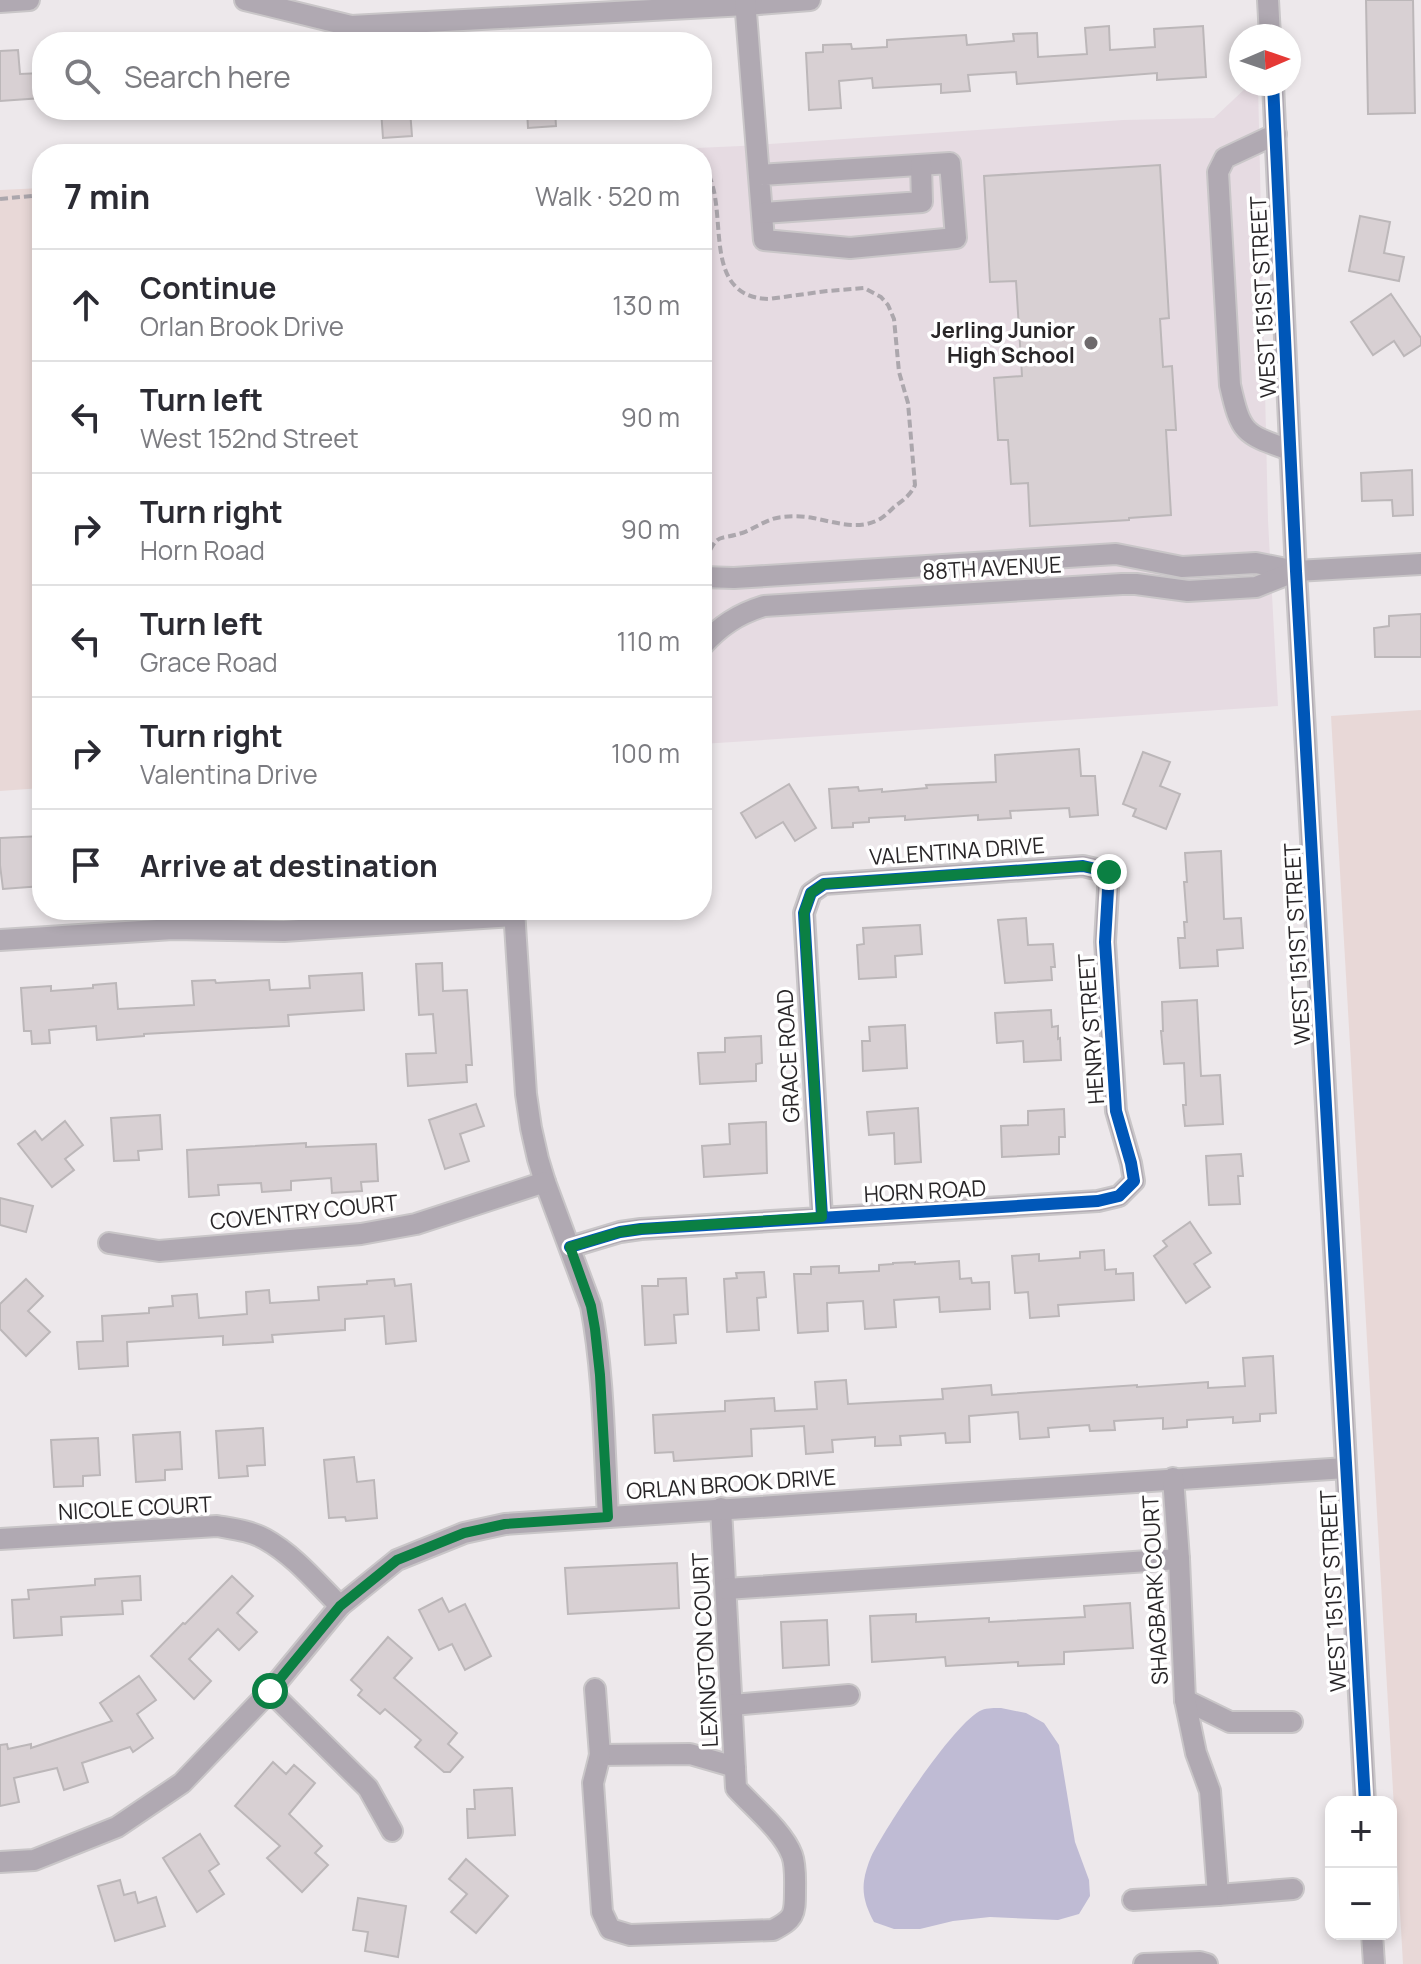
<!DOCTYPE html>
<html lang="en">
<head>
<meta charset="utf-8">
<style>
	body { margin:0; font-family:Manrope,sans-serif; background:#f2f2f3; color:#2b2b33 }
	.controls { position:absolute; right:24px; bottom:24px; display:grid; overflow:hidden; border-radius:16px; box-shadow:0 4px 12px #0003 }
	.controls button { width:72px; height:72px; display:grid; place-items:center; padding:0; border:0; border-bottom:2px solid #e1e1e2; background:#fff; color:#2b2b33; font:40px sans-serif }
	.compass { position:absolute; left:1229px; top:24px; width:72px; height:72px; border-radius:50%; background:#fff; box-shadow:0 4px 12px #0003; rotate:88deg }
	.stop { position:absolute; width:24px; height:24px; margin:-18px; border:6px solid #0b8043; border-radius:50%; background:#fff }
	.stop.end { background:#0b8043; border-color:#fff; box-shadow:0 2px 8px #0008 }
	.list { margin:0; padding:0; list-style:none }
	h2 { display:flex; justify-content:space-between; align-items:center; height:104px; margin:0; padding:0 32px; font-size:34px }
	h2 small { font-size:26px; font-weight:400; color:#7c7c81 }
	.list li { display:grid; grid-template-columns:52px 1fr auto; gap:24px; align-items:center; box-sizing:border-box; height:112px; padding:0 32px; border-top:2px solid #e1e1e2 }
	.list b { display:block; font-size:30px; white-space:nowrap }
	.list p { margin:0; font-size:26px; white-space:nowrap; color:#7c7c81 }
	.list em { font-size:26px; font-style:normal; color:#7c7c81 }
	.icon { flex:none; width:44px; height:44px; fill:none; stroke:currentColor; stroke-width:2; stroke-linecap:round; stroke-linejoin:round }
	.map { position:relative; flex:none; width:1421px; height:1964px; overflow:hidden }
	.search { position:absolute; background:#fff; box-shadow:0 4px 12px #0003; left:32px; top:32px; width:680px; height:88px; display:flex; align-items:center; gap:20px; box-sizing:border-box; padding:0 28px; border-radius:32px; color:#7c7c81; font-size:30px }
	.panel { position:absolute; background:#fff; box-shadow:0 4px 12px #0003; left:32px; top:144px; width:680px; height:776px; border-radius:32px }
	.map>svg:first-child { display:block }
	.built { fill:#e6dbe2 }
	.green { fill:#e8d8d7 }
	.water { fill:#bfbbd4 }
	.building { fill:#d8d0d3; stroke:#bcb7b9; stroke-width:2 }
	.lines { fill:none; stroke-linecap:round; stroke-linejoin:round }
	.minor-casing { stroke:#c9c6c8; stroke-width:24 }
	.path { stroke:#aca7ad; stroke-width:4; stroke-dasharray:8 4; stroke-linecap:butt }
	.minor { stroke:#b0a9b2; stroke-width:20 }
	.cycleway-casing { stroke:#fff; stroke-width:17 }
	.cycleway { stroke:#0057b8; stroke-width:12 }
	.route { stroke:#0b8043; stroke-width:10 }
	.poi-dot { fill:#6e6a6c; stroke:#fff; stroke-width:3 }
	.labels { text-anchor:middle; dominant-baseline:central; stroke-width:7; stroke-linejoin:round; paint-order:stroke }
	.street-label { font-size:22px; fill:#292628; stroke:#fff }
	.poi-label { font-size:22px; font-weight:bold; fill:#292628; stroke:#fff; text-anchor:end }
</style>
</head>
<body>
<div class="map">
<svg width="1421" height="1964" viewBox="0 0 1421 1964">
	<rect width="100%" height="100%" fill="#ede8eb"/>
	<path class="built" d="M1250,84H1258L1268,521L1278,706L702,744V154H563L741,146L1123,120L1214,118Z"/>
	<g class="green">
		<path d="M42,188V788L0,791V190Z"/>
		<path d="M1421,710V1964H1403L1331,716Z"/>
	</g>
	<path class="water" d="M1001,1708L1026,1713L1044,1723L1059,1745L1075,1842L1089,1880L1090,1896L1079,1914L1058,1920L990,1917L953,1921L920,1929H894L874,1922C867,1909 862,1896 864,1881C865,1873 868,1864 871,1857C885,1828 955,1721 982,1710C987,1708 995,1708 1001,1708Z"/>
	<g class="building">
		<path d="M1366,0H1413L1415,113L1368,114Z"/>
		<path d="M1109,26L1110,50L1155,47L1154,29L1203,26L1206,77L1157,80V73L1017,84L1016,72L968,75L970,91L941,93V84L873,88L872,78L839,81L841,108L809,110L806,53L823,52V45L851,44L852,49L887,47V40L966,35L967,45L1014,41L1013,34L1037,33L1038,57L1087,54L1085,28Z"/>
		<path d="M18,50L20,74L42,73V98L0,101V51Z"/>
		<path d="M381,110H410L412,136L383,138Z"/>
		<path d="M527,110H555L556,126L528,128Z"/>
		<path d="M1160,165L1169,318L1160,319L1163,367L1172,366L1176,430H1166L1171,515L1129,518V520L1030,526L1028,483L1011,484L1008,440H998L994,378L1022,376L1016,281L990,282L984,176Z"/>
		<path d="M1360,216L1390,222L1384,253L1404,257L1399,281L1349,271Z"/>
		<path d="M1391,294L1421,338V345L1404,356L1394,341L1373,355L1351,322Z"/>
		<path d="M1412,470L1413,515L1393,516L1392,500L1362,501L1361,473Z"/>
		<path d="M1421,614V657H1375L1374,628L1389,626V616Z"/>
		<path d="M1079,749L1081,776H1095L1098,815L1070,817L1069,808L1010,811L1011,818L978,820V815L905,820V816L869,818V822L853,823V827L832,828L829,789L858,787L859,791L882,789V792L927,788L926,785L996,782L995,755Z"/>
		<path d="M1143,752L1170,762L1160,786L1180,794L1166,829L1133,816L1136,809L1123,804Z"/>
		<path d="M789,784L816,828L795,841L783,822L756,838L741,813Z"/>
		<path d="M42,836V886L3,889L0,865V838Z"/>
		<path d="M1221,851L1224,919L1241,918L1243,948L1217,950L1218,966L1180,968L1178,938H1185L1184,922H1187L1184,882H1187L1185,853Z"/>
		<path d="M1026,918L1028,945L1053,944L1055,967H1051L1052,980L1005,983L998,920Z"/>
		<path d="M920,925L922,954L895,956L896,977L859,979L857,945L864,944L863,928Z"/>
		<path d="M442,963L443,991L467,990L472,1065H466L467,1082L408,1086L406,1054L436,1053L433,1014L419,1015L416,964Z"/>
		<path d="M362,973L364,1010L288,1015L289,1026L144,1034V1036L97,1040L96,1026L49,1030L50,1043L32,1044L31,1031H24L21,988L51,986V991L93,988V985L116,983L118,1009L194,1005L192,981L215,980L216,983L269,980L270,990L310,988L309,976Z"/>
		<path d="M1197,1000L1201,1076L1220,1075L1223,1124L1185,1126L1183,1105H1186L1184,1063L1164,1064L1161,1031H1163L1162,1002Z"/>
		<path d="M1051,1010L1052,1027L1058,1026V1039L1060,1038L1061,1060L1024,1062L1023,1041L997,1043L995,1013Z"/>
		<path d="M905,1025L907,1068L863,1071L862,1041H870L869,1027Z"/>
		<path d="M761,1036L762,1063L756,1064V1081L700,1084L698,1053L725,1052V1038Z"/>
		<path d="M476,1104L484,1126L460,1134L469,1161L445,1169L429,1120Z"/>
		<path d="M918,1108L921,1162L895,1164L894,1133L869,1135L867,1112Z"/>
		<path d="M1064,1109L1065,1137H1059V1154L1002,1157L1001,1126L1028,1125V1111Z"/>
		<path d="M160,1115L162,1149L138,1151L139,1160L114,1161L111,1118Z"/>
		<path d="M65,1121L83,1145L65,1159L74,1170L52,1187L18,1144L35,1131L42,1140Z"/>
		<path d="M766,1122L767,1173L704,1177L702,1146L730,1144L729,1124Z"/>
		<path d="M306,1143V1147L376,1144L378,1181L361,1182L362,1191L332,1193L331,1178L291,1181V1190L262,1192L261,1183L218,1185L219,1195L189,1197L187,1150Z"/>
		<path d="M1241,1154L1243,1176H1238L1240,1204L1209,1205L1206,1156Z"/>
		<path d="M0,1198L33,1206L26,1232L0,1225Z"/>
		<path d="M1190,1222L1211,1253L1194,1264L1210,1287L1186,1303L1154,1256L1167,1246L1163,1241Z"/>
		<path d="M1104,1250L1105,1270L1116,1269V1274L1133,1273L1134,1300L1058,1305L1059,1316L1030,1318L1028,1292L1015,1293L1012,1256L1039,1254V1261L1080,1258V1252Z"/>
		<path d="M959,1261L960,1279L971,1278L972,1283L989,1282L990,1309L940,1312L939,1297L894,1300L896,1327L865,1329L863,1301L827,1303L828,1331L798,1333L794,1274H811V1267L839,1266V1273L879,1271V1265L893,1264V1263L915,1262V1264Z"/>
		<path d="M764,1272L766,1297L757,1298L759,1330L727,1332L724,1279L737,1278L736,1273Z"/>
		<path d="M686,1278L688,1314L674,1315L676,1343L645,1345L642,1286H658V1279Z"/>
		<path d="M26,1279L43,1296L28,1311L50,1332L26,1356L0,1329V1304Z"/>
		<path d="M394,1279L395,1286L411,1284L416,1341L386,1344L384,1316L345,1319V1330L272,1335L273,1342L223,1345V1336L127,1342L128,1366L79,1369L77,1342L103,1341L102,1316L149,1313V1308L173,1306L172,1296L197,1294L199,1318L247,1314L246,1292L269,1290L270,1303L319,1300L318,1287L367,1284V1281Z"/>
		<path d="M1273,1356L1276,1413L1260,1414V1421L1233,1423V1417L1187,1420V1427L1163,1429V1418L1114,1421L1115,1430L1090,1431L1089,1425L1048,1428L1049,1437L1020,1439L1018,1412L969,1416L970,1442L946,1443L945,1433L900,1436L901,1445L875,1446V1437L832,1440L833,1452L806,1454L804,1426L751,1429L752,1456L674,1461L673,1452L655,1453L653,1415L725,1411V1401L774,1398L775,1411L817,1409L815,1382L846,1380L848,1404L943,1399L942,1389L991,1385L992,1395L1137,1385V1387L1208,1382V1388L1245,1386L1243,1358Z"/>
		<path d="M263,1428L265,1465L247,1466L248,1476L219,1478L216,1431Z"/>
		<path d="M180,1432L182,1469L165,1470V1480L136,1482L133,1435Z"/>
		<path d="M98,1438L100,1475L83,1476V1486L54,1487L51,1440Z"/>
		<path d="M354,1457L357,1482L374,1480L377,1518L346,1521L345,1517L329,1518L324,1460Z"/>
		<path d="M677,1563L679,1608L568,1614L565,1568Z"/>
		<path d="M140,1576L141,1600L122,1601L123,1614L61,1617L62,1635L14,1638L12,1600L29,1599L28,1590L95,1585V1579Z"/>
		<path d="M232,1576L253,1596L237,1613L257,1632L239,1650L218,1629L189,1659L211,1681L194,1699L151,1656L183,1623L185,1624Z"/>
		<path d="M442,1598L449,1612L465,1604L491,1656L465,1670L452,1644L439,1650L419,1610Z"/>
		<path d="M1130,1603L1133,1648L1064,1652V1664L1018,1666V1662L946,1666L945,1657L872,1662L870,1616L916,1614V1622L989,1618V1622L1085,1617L1084,1606Z"/>
		<path d="M827,1620L829,1665L783,1668L781,1622Z"/>
		<path d="M388,1637L412,1658L394,1678L457,1733L448,1744L463,1757L450,1772H444L415,1747L421,1740L385,1709L380,1714L358,1695L362,1690L351,1680Z"/>
		<path d="M139,1676L156,1700L137,1714L153,1738L133,1752L130,1747L82,1763L88,1782L64,1790L57,1768L14,1778L19,1802L0,1806V1745L7,1744L8,1749L31,1744V1748L112,1721L100,1703Z"/>
		<path d="M273,1762L286,1774L294,1765L315,1783L289,1814L322,1846L315,1853L328,1865L302,1892L267,1858L280,1846L235,1806Z"/>
		<path d="M512,1788L515,1835L468,1838L467,1809H475L474,1790Z"/>
		<path d="M200,1834L219,1864L209,1871L224,1894L197,1912L163,1858Z"/>
		<path d="M466,1859L508,1896L476,1933L451,1912L467,1894L449,1879Z"/>
		<path d="M120,1880L124,1895L135,1892L138,1903L156,1897L165,1926L115,1941L98,1886Z"/>
		<path d="M358,1898L406,1906L398,1957L365,1951L368,1932L353,1930Z"/>
	</g>
	<g class="lines">
		<g class="minor-casing">
			<g id="minor">
				<path d="M245,0L351,26L746,5L810,0"/>
				<path d="M745,0L764,240L850,248L956,238L950,163L760,175"/>
				<path d="M1268,0L1270,36"/>
				<path d="M0,2L29,0"/>
				<path d="M1273,84L1296,571L1365,1802"/>
				<path d="M1276,134L1225,158L1218,172L1230,385C1241,434 1244,434 1290,450"/>
				<path d="M763,213L922,202L921,165"/>
				<path d="M702,577L734,578L1116,554L1182,567L1256,563L1296,571L1421,564"/>
				<path d="M702,646C720,626 738,614 764,606L1122,584H1136L1188,591L1256,587L1296,571"/>
				<path d="M514,910L526,1094L531,1128L538,1159L545,1182L591,1306C604,1375 604,1447 608,1517"/>
				<path d="M0,940L173,929L284,931L514,916"/>
				<path d="M109,1243L159,1251L361,1234L416,1224L545,1182"/>
				<path d="M570,1247L620,1232L641,1229L1098,1201L1119,1196L1134,1181L1131,1163L1116,1111L1105,942L1109,872L1083,866L824,884L811,893L804,913L822,1217"/>
				<path d="M721,1508C726,1602 731,1695 736,1788C753,1807 783,1831 792,1855C796,1866 795,1880 795,1892C795,1915 794,1919 773,1930L630,1935L610,1929L602,1912L593,1783L600,1755L690,1754L735,1767"/>
				<path d="M0,1539L217,1526C234,1529 251,1531 265,1539C294,1555 317,1583 340,1606"/>
				<path d="M726,1589L1179,1559"/>
				<path d="M595,1689L600,1755"/>
				<path d="M270,1691L368,1788L392,1831"/>
				<path d="M1185,1700L1230,1722H1292"/>
				<path d="M732,1705L849,1695"/>
				<path d="M0,1862L34,1860L117,1827L182,1783L270,1691L340,1606L397,1560L464,1533L505,1524L1346,1468"/>
				<path d="M1218,1895L1293,1889"/>
				<path d="M1133,1900L1218,1895L1210,1791L1196,1753L1185,1700L1179,1559L1173,1478"/>
				<path d="M1372,1934L1374,1964"/>
				<path d="M1144,1964L1200,1962L1207,1964"/>
			</g>
		</g>
		<g class="path">
			<path d="M702,165C734,200 695,297 769,299L827,291L864,288L881,297L888,305L894,319L899,372L908,403L915,485C911,495 902,501 894,507C890,511 885,516 880,519C858,531 835,522 813,518C803,516 792,516 782,517C768,518 756,528 742,533C717,541 718,532 706,559"/>
			<path d="M0,199L42,195"/>
		</g>
		<use href="#minor" class="minor"/>
		<g class="cycleway-casing">
			<g id="cycleway">
				<path d="M1273,84L1296,571L1365,1802"/>
				<path d="M570,1247L620,1232L641,1229L1098,1201L1119,1196L1134,1181L1131,1163L1116,1111L1105,942L1109,872L1083,866L824,884L811,893L804,913L822,1217"/>
			</g>
		</g>
		<use href="#cycleway" class="cycleway"/>
	</g>
	<g class="lines">
		<path class="route" d="M270,1691L340,1606L397,1560L464,1533L505,1524L608,1517L600,1375L595,1329L591,1306L570,1247L620,1232L641,1229L822,1217L804,913L811,893L824,884L1083,866L1109,872"/>
	</g>
	<circle class="poi-dot" cx="1091" cy="343" r="8"/>
	<g class="labels">
		<g class="street-label">
			<text transform="translate(1263 297) rotate(-93)">WEST 151ST STREET</text>
			<text transform="translate(992 568) rotate(-3)">88TH AVENUE</text>
			<text transform="translate(957 851) rotate(-4)">VALENTINA DRIVE</text>
			<text transform="translate(1297 944) rotate(-93)">WEST 151ST STREET</text>
			<text transform="translate(1091 1029) rotate(-94)">HENRY STREET</text>
			<text transform="translate(788 1056) rotate(-93)">GRACE ROAD</text>
			<text transform="translate(925 1191) rotate(-3)">HORN ROAD</text>
			<text transform="translate(304 1212) rotate(-6)">COVENTRY COURT</text>
			<text transform="translate(731 1484) rotate(-4)">ORLAN BROOK DRIVE</text>
			<text transform="translate(135 1508) rotate(-3)">NICOLE COURT</text>
			<text transform="translate(1155 1590) rotate(-93)">SHAGBARK COURT</text>
			<text transform="translate(1333 1591) rotate(-93)">WEST 151ST STREET</text>
			<text transform="translate(705 1650) rotate(-93)">LEXINGTON COURT</text>
		</g>
		<g class="poi-label">
			<text x="1075" y="330">Jerling Junior<tspan x="1075" dy="25">High School</tspan></text>
		</g>
	</g>
</svg>
<div class="controls">
<button>+</button>
<button>−</button>
</div>
<svg class="compass" viewBox="-18 -18 36 36"><path d="M0-13l5 13h-10z" fill="#e53935"/><path d="M0 13l5-13h-10z" fill="#7c7c81"/></svg>
<div class="stop" style="left:270px;top:1691px"></div>
<div class="stop end" style="left:1109px;top:872px"></div>
<div class="search"><svg class="icon" aria-label="search" viewBox="0 0 24 24"><circle cx="10" cy="10" r="6"/><path d="M15 15l6 6"/></svg>Search here</div>
<section class="panel">
<h2>7 min<small>Walk · 520 m</small></h2>
<ul class="list">
<li><svg class="icon" aria-label="ahead" viewBox="0 0 24 24"><path d="M12 20V5M6 11l6-6 6 6"/></svg><div><b>Continue</b><p>Orlan Brook Drive</p></div><em>130 m</em></li>
<li><svg class="icon" aria-label="left" viewBox="0 0 24 24"><path d="M17 20v-9H6M10 6l-5 5 5 5"/></svg><div><b>Turn left</b><p>West 152nd Street</p></div><em>90 m</em></li>
<li><svg class="icon" aria-label="right" viewBox="0 0 24 24"><path d="M7 20v-9h11M14 6l5 5-5 5"/></svg><div><b>Turn right</b><p>Horn Road</p></div><em>90 m</em></li>
<li><svg class="icon" aria-label="left" viewBox="0 0 24 24"><path d="M17 20v-9H6M10 6l-5 5 5 5"/></svg><div><b>Turn left</b><p>Grace Road</p></div><em>110 m</em></li>
<li><svg class="icon" aria-label="right" viewBox="0 0 24 24"><path d="M7 20v-9h11M14 6l5 5-5 5"/></svg><div><b>Turn right</b><p>Valentina Drive</p></div><em>100 m</em></li>
<li><svg class="icon" aria-label="arrive" viewBox="0 0 24 24"><path d="M6 21V4h12l-3 4 3 4H6"/></svg><div><b>Arrive at destination</b></div></li>
</ul>
</section>
</div>
</body>
</html>
